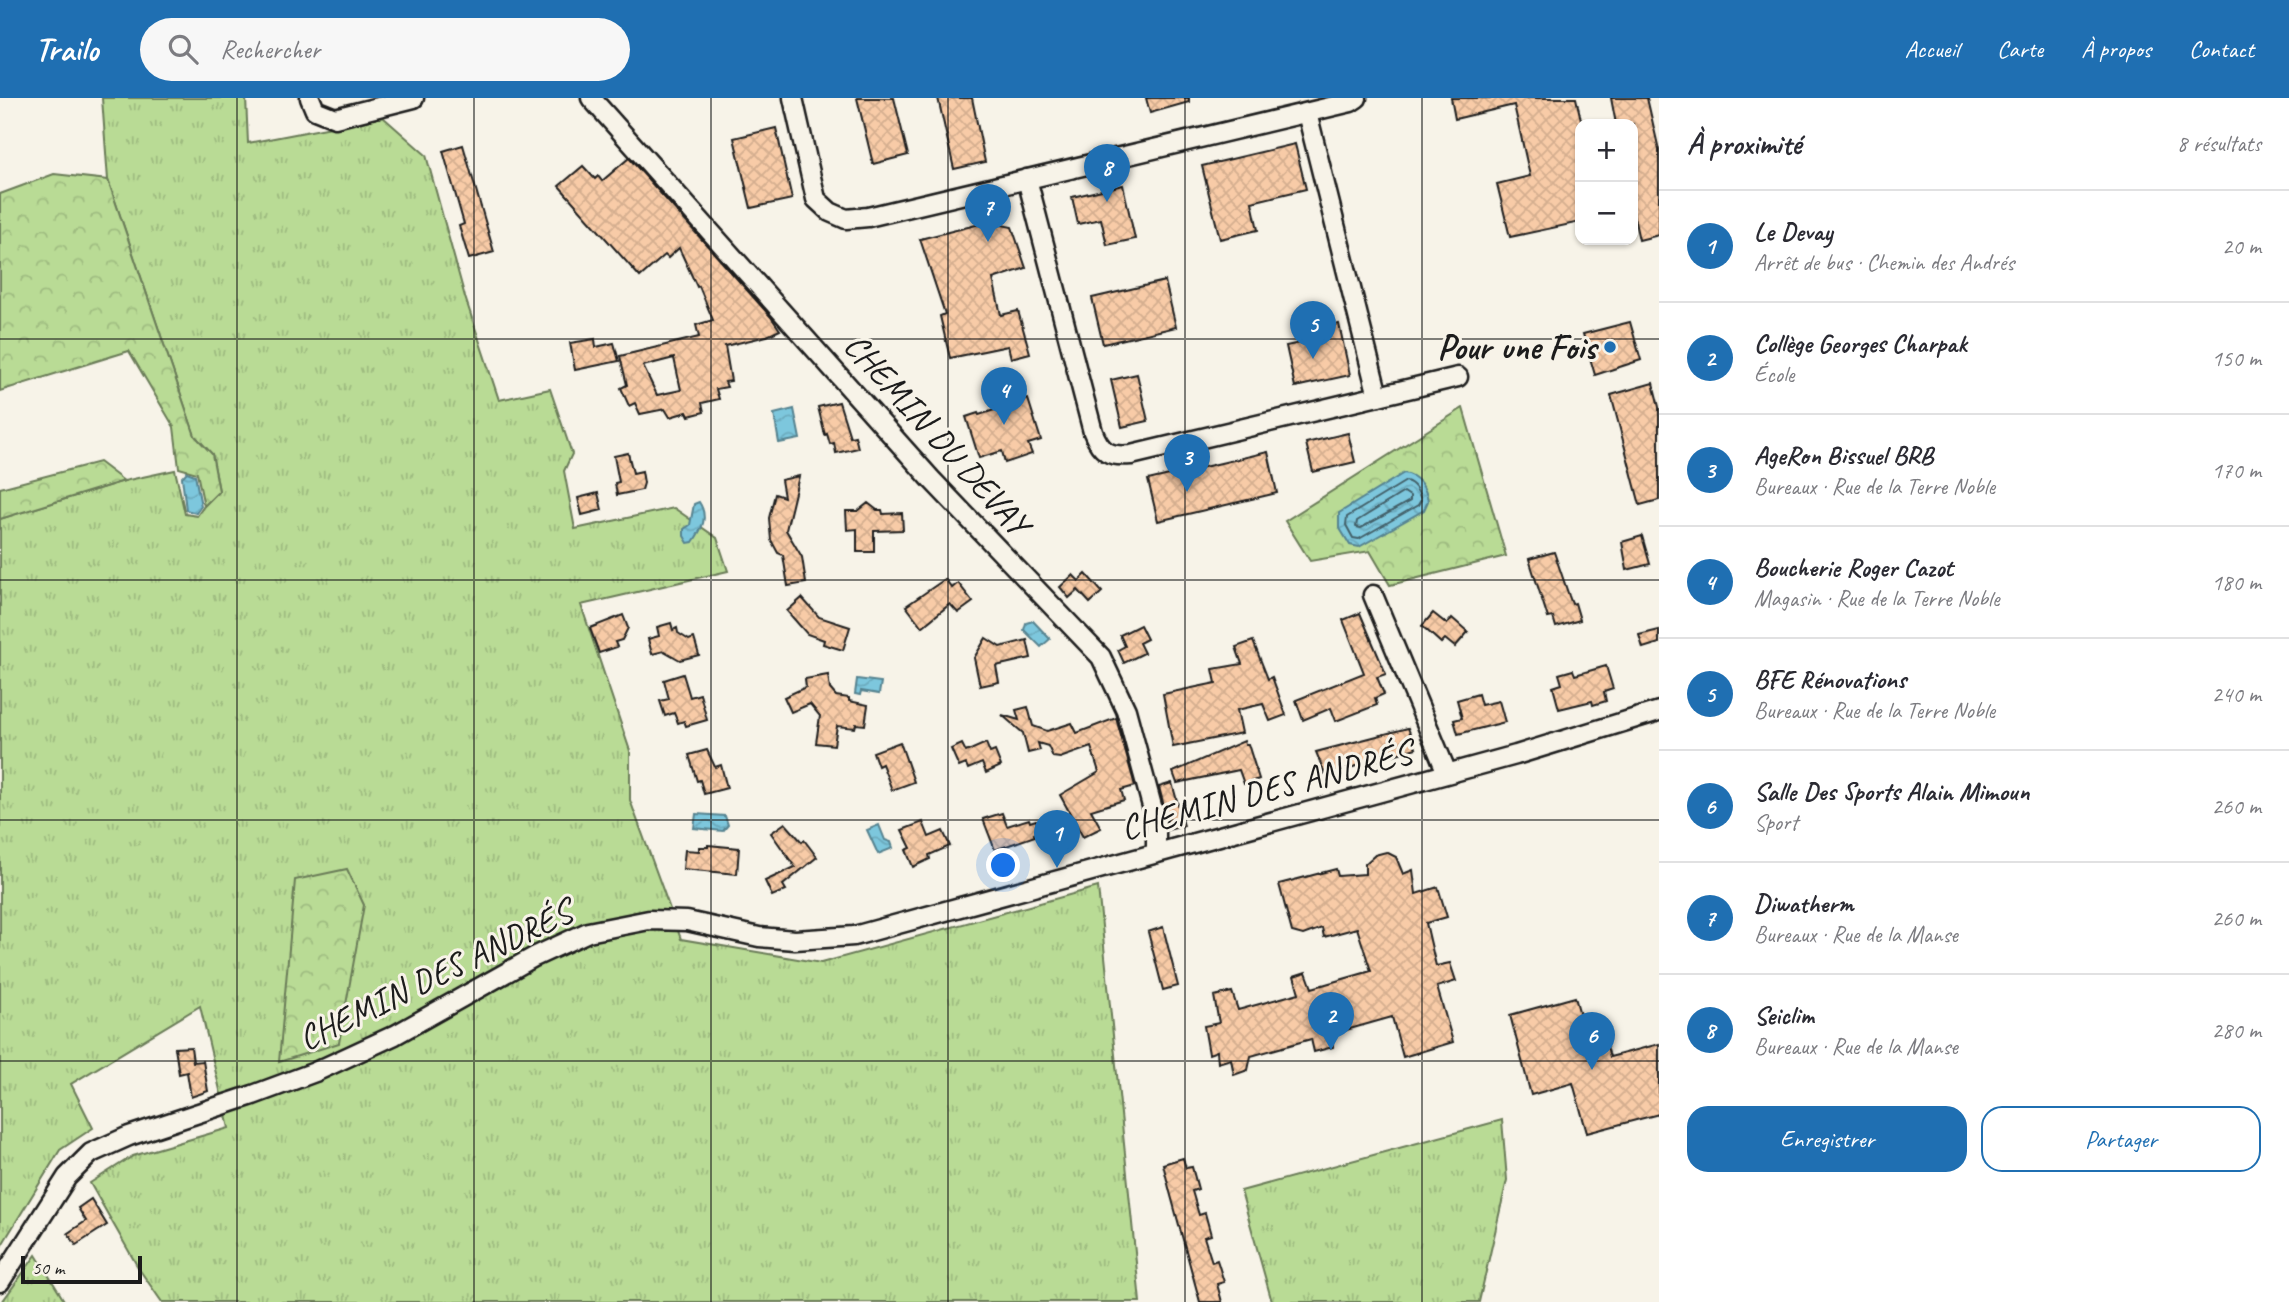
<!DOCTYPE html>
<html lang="fr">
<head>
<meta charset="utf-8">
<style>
	body { margin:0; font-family:Caveat,sans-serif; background:#f7f7f7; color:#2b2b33 }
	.controls { position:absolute; right:21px; top:21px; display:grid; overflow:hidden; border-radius:14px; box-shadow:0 2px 5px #0004 }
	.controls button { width:63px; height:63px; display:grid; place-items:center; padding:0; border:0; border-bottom:2px solid #e1e1e2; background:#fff; color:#2b2b33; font:35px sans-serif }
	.scale { position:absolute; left:21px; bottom:18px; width:121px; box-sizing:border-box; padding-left:7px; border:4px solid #1c1c1c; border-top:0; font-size:19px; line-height:24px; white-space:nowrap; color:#1c1c1c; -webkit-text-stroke:5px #f7f3e8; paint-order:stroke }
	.you { position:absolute; left:1004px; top:768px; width:24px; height:24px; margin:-18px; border:5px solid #fff; border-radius:50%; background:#1a73e8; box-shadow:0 0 0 10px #1a73e833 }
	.badge { display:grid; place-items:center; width:46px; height:46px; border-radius:50%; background:#1f6fb2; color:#fff; font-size:23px; font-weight:700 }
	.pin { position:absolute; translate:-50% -58px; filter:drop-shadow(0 2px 4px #0008) }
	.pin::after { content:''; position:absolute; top:37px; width:24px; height:21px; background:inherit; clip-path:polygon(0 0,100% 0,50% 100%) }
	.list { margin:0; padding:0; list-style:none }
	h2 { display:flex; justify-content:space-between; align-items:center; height:91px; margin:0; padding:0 28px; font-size:30px }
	h2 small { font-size:23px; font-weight:400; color:#7c7c81 }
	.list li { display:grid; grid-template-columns:46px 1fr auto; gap:21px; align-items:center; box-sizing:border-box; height:112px; padding:0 28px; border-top:2px solid #e1e1e2 }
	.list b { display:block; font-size:26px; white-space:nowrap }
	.list p { margin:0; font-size:23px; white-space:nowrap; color:#7c7c81 }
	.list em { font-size:23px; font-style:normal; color:#7c7c81 }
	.actions { display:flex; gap:14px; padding:21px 28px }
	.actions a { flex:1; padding:16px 0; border:2px solid #1f6fb2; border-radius:21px; text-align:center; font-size:24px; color:#1f6fb2 }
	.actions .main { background:#1f6fb2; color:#fff }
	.icon { flex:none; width:38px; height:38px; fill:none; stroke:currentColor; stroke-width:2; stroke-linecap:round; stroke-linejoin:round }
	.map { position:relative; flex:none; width:1659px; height:1204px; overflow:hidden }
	header { display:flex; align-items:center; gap:42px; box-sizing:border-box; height:98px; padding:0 35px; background:#1f6fb2; color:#fff }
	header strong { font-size:33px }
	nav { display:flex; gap:38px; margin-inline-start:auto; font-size:24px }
	.search { width:490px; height:63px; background:#f7f7f7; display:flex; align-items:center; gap:18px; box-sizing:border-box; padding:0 24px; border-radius:38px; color:#7c7c81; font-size:26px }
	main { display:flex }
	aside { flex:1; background:#fff }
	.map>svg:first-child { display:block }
	.grass { fill:url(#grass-tufts); stroke:#6a7c58; stroke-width:2 }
	.forest { fill:url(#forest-crowns); stroke:#6a7c58; stroke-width:2 }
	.water { fill:url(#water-waves); stroke:#568390; stroke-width:2 }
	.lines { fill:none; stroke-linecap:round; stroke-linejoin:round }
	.shore { stroke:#436069; stroke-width:2 }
	.building { fill:url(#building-cross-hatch); stroke:#1c1c1c; stroke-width:2; fill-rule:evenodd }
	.street-casing { stroke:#1c1c1c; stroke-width:23 }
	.street { stroke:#f7f3e8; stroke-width:18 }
	.grid { fill:none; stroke:#1c1c1c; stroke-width:2; stroke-opacity:0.55 }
	.poi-dot { fill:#1f6fb2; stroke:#f7f3e8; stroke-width:2.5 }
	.labels { text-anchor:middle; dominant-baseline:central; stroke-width:6; stroke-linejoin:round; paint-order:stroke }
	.poi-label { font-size:35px; font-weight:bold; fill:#1c1c1c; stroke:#f7f3e8; text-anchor:end }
	.street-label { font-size:35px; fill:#1c1c1c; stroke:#f7f3e8 }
</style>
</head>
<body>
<header>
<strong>Trailo</strong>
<div class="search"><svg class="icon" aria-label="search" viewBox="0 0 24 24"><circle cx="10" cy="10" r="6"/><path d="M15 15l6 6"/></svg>Rechercher</div>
<nav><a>Accueil</a><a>Carte</a><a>À propos</a><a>Contact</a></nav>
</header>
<main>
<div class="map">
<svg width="1659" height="1204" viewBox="0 0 1659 1204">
	<defs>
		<pattern id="grass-tufts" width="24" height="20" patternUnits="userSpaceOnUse" patternTransform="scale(1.75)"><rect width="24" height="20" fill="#b9db95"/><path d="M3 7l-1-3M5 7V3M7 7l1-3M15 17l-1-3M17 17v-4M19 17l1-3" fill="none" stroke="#9ebb80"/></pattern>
		<pattern id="forest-crowns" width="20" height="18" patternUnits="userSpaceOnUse" patternTransform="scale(1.75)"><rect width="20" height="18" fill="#b9db95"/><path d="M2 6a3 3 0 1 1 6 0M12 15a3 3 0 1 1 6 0" fill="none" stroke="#9ebb80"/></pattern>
		<pattern id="water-waves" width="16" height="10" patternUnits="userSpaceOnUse" patternTransform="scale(1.75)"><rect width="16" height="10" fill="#7dc7dd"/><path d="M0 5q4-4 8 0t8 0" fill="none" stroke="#6baabd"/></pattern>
		<pattern id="building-cross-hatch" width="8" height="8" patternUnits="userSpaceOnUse" patternTransform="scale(1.75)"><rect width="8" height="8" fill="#f8cba7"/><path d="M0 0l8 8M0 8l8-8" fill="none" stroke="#d4ae8f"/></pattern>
	</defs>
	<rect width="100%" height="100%" fill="#f7f3e8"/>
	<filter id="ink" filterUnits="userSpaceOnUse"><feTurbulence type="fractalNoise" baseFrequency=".0143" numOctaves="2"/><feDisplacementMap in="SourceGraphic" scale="14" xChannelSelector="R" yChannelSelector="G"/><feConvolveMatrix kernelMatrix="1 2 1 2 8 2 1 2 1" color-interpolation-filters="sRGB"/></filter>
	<g filter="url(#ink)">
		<g class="grass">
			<path d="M102,0H246L248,45L383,19L426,57L465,199L499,302L550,291L572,356L564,373L575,431L674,410L717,440L728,473L581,507L630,653V702L681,841L821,865L1098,789L1140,1204H162L139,1171L90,1085L133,1058L229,1030L200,908L71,986L93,1030L60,1052L0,1150V421L124,383L175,372L185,416L197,418L204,408L219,393L212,356L195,338L108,82Z"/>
			<path d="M1502,1022L1507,1082L1479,1204H1272L1241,1093Z"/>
			<path d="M36,1157L65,1204H2Z"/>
		</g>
		<g class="forest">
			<path d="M54,76L108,82L195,338L212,356L219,393L204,408L197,375L179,370L174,329L129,253L0,293V96Z"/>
			<path d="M1463,310L1506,458L1390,487L1370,453L1310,463L1285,423Z"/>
			<path d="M99,364L124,383L0,421V390Z"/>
			<path d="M347,771L364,807L339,945L279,964L295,782Z"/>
		</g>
		<g class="water">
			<path d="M794,311L800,341L779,345L774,316Z"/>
			<path d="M187,374L195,377L201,408L196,415L186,412L182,379Z"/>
			<path d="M1404,375C1418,377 1426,390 1428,403L1424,412L1359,449L1350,447L1339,429V415Z"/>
			<path d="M699,404C709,419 702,431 693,444L688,445L684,438V431L690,427L694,406Z"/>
			<path d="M1033,523L1050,541L1041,549L1024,532L1026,525Z"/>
			<path d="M857,581L881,584L879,596L861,593L860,597L855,596Z"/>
			<path d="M696,716L725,718L728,727L723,733L694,730Z"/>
			<path d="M879,727L885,742L891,744L893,750L878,756L867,732Z"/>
		</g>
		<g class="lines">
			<g class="shore">
				<path d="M1406,383C1414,385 1419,394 1421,402L1418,407L1359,441L1353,440L1346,427L1347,419Z"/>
				<path d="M1404,394L1410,398V403L1361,430L1356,429L1357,423Z"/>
			</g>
		</g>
		<g class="building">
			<path d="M857,0H894L908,57L873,66Z"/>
			<path d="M938,0H972L985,64L954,71Z"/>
			<path d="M1146,0H1189V4L1150,15Z"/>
			<path d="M1451,0H1576L1582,26H1580V124L1510,139L1497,86L1530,78L1514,7L1455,21Z"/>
			<path d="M1611,0H1647L1659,52V137L1639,142L1633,115V26H1616Z"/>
			<path d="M776,30L792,101L751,110L734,40Z"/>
			<path d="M1295,46L1306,91L1252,104L1258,132L1220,141L1202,68Z"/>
			<path d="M463,47L494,154L469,161L459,128L464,126L443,53Z"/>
			<path d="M629,60L771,219L780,232L767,238L725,248L731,283L725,284L727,289L716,291L719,301L702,305L704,314L689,318L687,314L670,319L665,311L640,316L635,305L629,308L621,290L627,287L620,258L699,239L696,227L713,222L699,188L697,189L679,150L668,160L665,157L640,179L559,88L583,68L595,81L598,78L602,83ZM674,260L681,292L657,297L643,268Z"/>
			<path d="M1123,87L1135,141L1107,147L1101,121L1078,126L1072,99Z"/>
			<path d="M988,124L1012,129L1026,170L993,181L1001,217L1018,213L1030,255L1011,260L1008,248L950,260L940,218L945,216L920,141Z"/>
			<path d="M1165,183L1176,229L1103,246L1092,200Z"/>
			<path d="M1630,224L1641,262L1595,277L1583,236Z"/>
			<path d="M1339,226L1350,277L1295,289L1286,248L1319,241L1317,231Z"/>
			<path d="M595,241L596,249L614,245L619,263L575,272L570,245Z"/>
			<path d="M1137,276L1148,323L1122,329L1111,282Z"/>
			<path d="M1653,285L1659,309V402L1640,407L1611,297Z"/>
			<path d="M1028,301L1041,342L1028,346L1032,356L1005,365L1002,353L979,360L966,319L978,315L979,317Z"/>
			<path d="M839,304L850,339L855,338L858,350L836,355L834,345L830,346L827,336L825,337L818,309Z"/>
			<path d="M1348,335L1355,364L1313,374L1306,345Z"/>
			<path d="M1268,354L1277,395L1158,423L1148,382Z"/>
			<path d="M628,355L633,375L642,373L644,385L642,392L617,397L615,385L619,384L614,358Z"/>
			<path d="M799,378L786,432L802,459L806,485L788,488L783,457L778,455L771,442L769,420L775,396L784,399L781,382Z"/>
			<path d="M598,395L602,412L582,417L578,400Z"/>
			<path d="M868,405L877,412H882L883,416L902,415L903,432L874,433V454H857V431L847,432L846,413H858Z"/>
			<path d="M1642,438L1650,466L1627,472L1622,444Z"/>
			<path d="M1554,454L1569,498L1572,506L1575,505L1580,522L1556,529L1553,519L1548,520L1529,461Z"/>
			<path d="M1086,476L1102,494L1090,505L1078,492L1069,500L1060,489L1073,477L1079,483Z"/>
			<path d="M945,481L952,490L958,485L973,504L958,515L950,506L922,529L906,508Z"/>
			<path d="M802,500L819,519L850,529L843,552L823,546L824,542L807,536L787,513Z"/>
			<path d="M1360,515L1386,576L1377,579L1384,596L1375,600L1377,607L1336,623L1331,610L1303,622L1296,602L1364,575L1343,522Z"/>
			<path d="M1433,515L1447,526L1452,520L1468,534L1455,549L1445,541L1441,545L1422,528Z"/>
			<path d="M623,517L628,530L622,542L615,544L617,549L599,555L590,530Z"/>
			<path d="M671,525L673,532L677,530L678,535L689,542L694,540L699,557L680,562L664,553L652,556L648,541L659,538L657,529Z"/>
			<path d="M1140,527L1147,541L1139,545L1144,555L1124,565L1118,552L1125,548L1120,537Z"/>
			<path d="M1659,532V545L1643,550L1639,537Z"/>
			<path d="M986,540L1000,549L1027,542L1031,560L996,568L999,584L980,588L974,560Z"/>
			<path d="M1253,543L1268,581L1272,579L1286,617L1270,623L1263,606L1237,612L1242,635L1173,649L1163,596L1216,585L1213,571L1242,566L1236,549Z"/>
			<path d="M1606,568L1613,591L1604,594L1606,603L1593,607L1592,603L1559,611L1553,589L1562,586L1559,576L1573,572L1575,577Z"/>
			<path d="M683,576L690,599L700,596L707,622L686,628L684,623L678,625L674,615L665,618L660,603L669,601L664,582Z"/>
			<path d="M828,577L830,591L836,598L849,600V603L868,607L865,627L856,626L855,630L837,628L834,647L816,645L820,618L810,606L791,614L784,599L806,589L805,581Z"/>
			<path d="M1478,596L1481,607L1499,603L1505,624L1458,636L1454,622L1462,620L1457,602Z"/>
			<path d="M1028,609L1033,628L1047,633L1072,625L1077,635L1116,620L1135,688L1121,692L1124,702L1091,712L1101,730L1083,739L1060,697L1099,674L1091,649L1060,660L1053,659L1048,648L1038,645L1040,652L1028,655L1023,635L1002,617L1019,622L1016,612Z"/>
			<path d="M1408,630L1416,650L1340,673L1325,676L1316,654Z"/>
			<path d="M1244,643L1245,646H1248L1259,681L1244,686L1239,672L1177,685L1173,674Z"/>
			<path d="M900,644L914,684L892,692L882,666L878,668L873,654Z"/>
			<path d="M986,645L990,655L995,653L1001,668L986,675L982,665L968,671L966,666L959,669L951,651L962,646L966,654Z"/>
			<path d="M707,652L715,669L721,667L727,690L704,696L700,682L697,683L689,657Z"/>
			<path d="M1172,685L1184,728L1167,732V720L1159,689Z"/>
			<path d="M1002,715L1007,728L1029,721L1030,724L1036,722L1040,734L1034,736L1035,738L995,752L983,721Z"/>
			<path d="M923,724L929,739L943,733L950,748L929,757L930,761L913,769L906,752L911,750L902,732Z"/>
			<path d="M785,725L802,744L804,742L817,759L783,787L786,792L772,798L765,783L795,769L771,735Z"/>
			<path d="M708,747L739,750L737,776L683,771L685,752L699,753V749H708Z"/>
			<path d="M1386,754L1396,759L1403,776L1413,772L1416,796L1438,789L1447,819L1426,825L1436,868L1450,865L1456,883L1437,889L1453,944L1403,959L1392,919L1332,936L1333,949L1314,954L1311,941L1251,958L1248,972L1234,977L1231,961L1218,965L1217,953L1209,956L1204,928L1219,925L1214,898L1232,894L1238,912L1299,895L1294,878L1306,874L1312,890L1371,873L1357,830L1324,839L1322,830L1303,837L1292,834L1279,786L1336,771L1338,778L1365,776V766L1375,757Z"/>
			<path d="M1163,829L1178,888L1163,892L1148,834Z"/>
			<path d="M1575,899L1586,938L1603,934L1610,959L1659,946V1016L1587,1035L1573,985L1531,997L1510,917Z"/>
			<path d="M191,949L193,964L203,963L208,993L191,999L187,974L179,976L175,950Z"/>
			<path d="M1183,1060L1186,1070L1192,1069L1198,1091L1192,1093L1199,1117L1205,1115L1211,1137L1204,1139L1212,1164L1217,1162L1224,1184L1217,1186L1222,1204H1200L1170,1094L1163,1066Z"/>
			<path d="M91,1101L107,1127L76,1147L68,1135L86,1123L78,1110Z"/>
		</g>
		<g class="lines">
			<g class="street-casing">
				<g id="street">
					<path d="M310,0L315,12L335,20L414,0"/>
					<path d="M591,0L931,381L1101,559L1126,612L1156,723V755"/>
					<path d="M793,0L816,101L830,114L846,121L868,119L1351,4L1357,0"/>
					<path d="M1307,15L1378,298"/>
					<path d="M1027,81L1093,334C1101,354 1109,359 1131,357L1458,279"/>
					<path d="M1373,497L1447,675"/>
					<path d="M0,1184L67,1079L91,1055L129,1038L253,997L315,974L395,937L534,859L588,834L649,822L687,823L759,839L795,842L854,838L1516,657L1659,613"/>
				</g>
			</g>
			<use href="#street" class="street"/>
		</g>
	</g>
	<path class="grid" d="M237,0V1204M474,0V1204M711,0V1204M948,0V1204M1185,0V1204M1422,0V1204M0,241H1659M0,482H1659M0,722H1659M0,963H1659"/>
	<circle class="poi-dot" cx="1610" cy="249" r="7"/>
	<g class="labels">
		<g class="poi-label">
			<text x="1596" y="249">Pour une Fois</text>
		</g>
		<g class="street-label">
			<text transform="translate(937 336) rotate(48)">CHEMIN DU DEVAY</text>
			<text transform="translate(1266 692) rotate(-15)">CHEMIN DES ANDRÉS</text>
			<text transform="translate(435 877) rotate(-26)">CHEMIN DES ANDRÉS</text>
		</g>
	</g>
</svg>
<div class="controls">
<button>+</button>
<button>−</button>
</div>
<div class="scale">50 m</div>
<div class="you"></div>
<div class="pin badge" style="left:1057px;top:770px">1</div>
<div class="pin badge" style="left:1331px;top:952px">2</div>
<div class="pin badge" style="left:1187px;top:394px">3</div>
<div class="pin badge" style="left:1004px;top:327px">4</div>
<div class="pin badge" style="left:1313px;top:261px">5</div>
<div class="pin badge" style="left:1592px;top:972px">6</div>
<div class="pin badge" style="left:988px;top:144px">7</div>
<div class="pin badge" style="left:1107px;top:104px">8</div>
</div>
<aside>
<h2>À proximité<small>8 résultats</small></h2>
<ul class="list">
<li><span class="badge">1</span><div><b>Le Devay</b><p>Arrêt de bus · Chemin des Andrés</p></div><em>20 m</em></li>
<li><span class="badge">2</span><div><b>Collège Georges Charpak</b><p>École</p></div><em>150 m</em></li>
<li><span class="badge">3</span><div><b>AgeRon Bissuel BRB</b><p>Bureaux · Rue de la Terre Noble</p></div><em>170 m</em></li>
<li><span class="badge">4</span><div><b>Boucherie Roger Cazot</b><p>Magasin · Rue de la Terre Noble</p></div><em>180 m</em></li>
<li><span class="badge">5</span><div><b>BFE Rénovations</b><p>Bureaux · Rue de la Terre Noble</p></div><em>240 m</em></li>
<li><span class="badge">6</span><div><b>Salle Des Sports Alain Mimoun</b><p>Sport</p></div><em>260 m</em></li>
<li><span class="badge">7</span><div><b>Diwatherm</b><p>Bureaux · Rue de la Manse</p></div><em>260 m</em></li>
<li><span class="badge">8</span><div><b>Seiclim</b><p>Bureaux · Rue de la Manse</p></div><em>280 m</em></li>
</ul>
<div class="actions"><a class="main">Enregistrer</a><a>Partager</a></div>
</aside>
</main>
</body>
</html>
